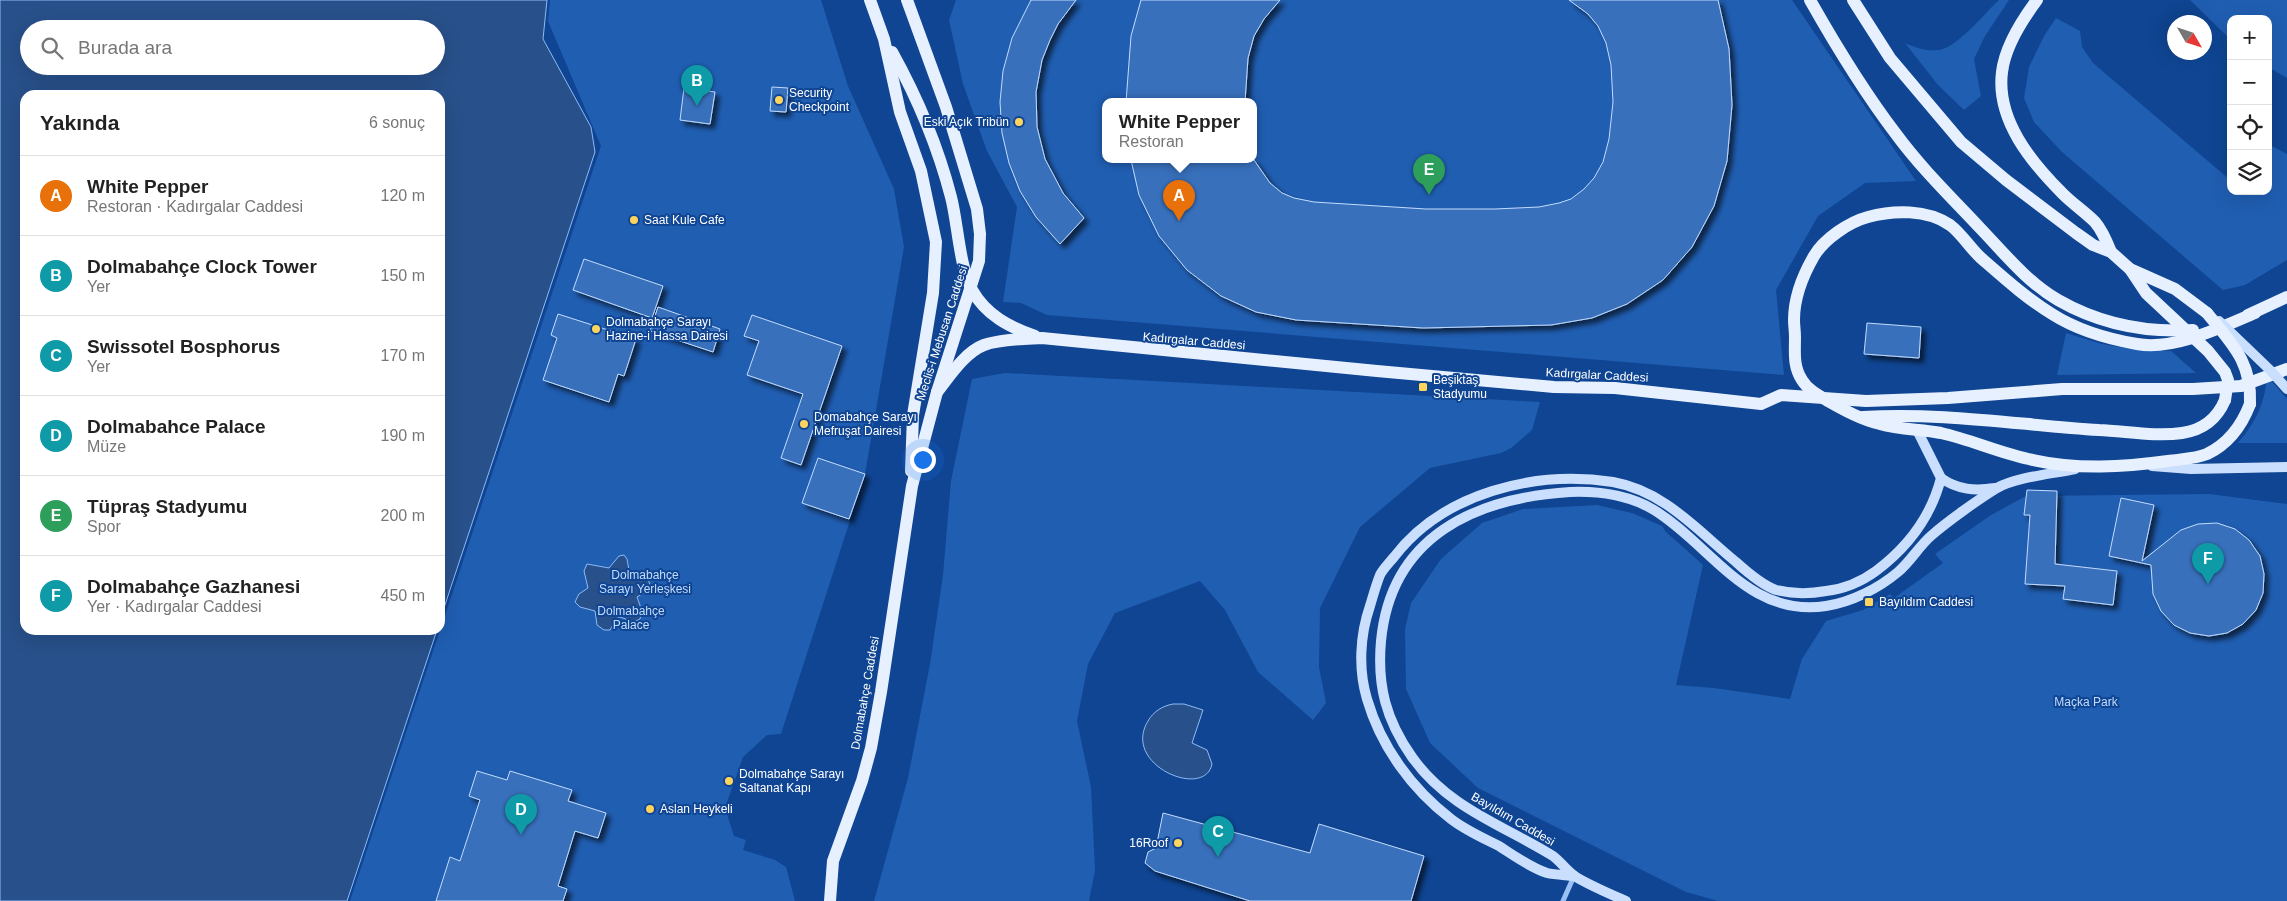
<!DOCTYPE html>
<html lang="tr">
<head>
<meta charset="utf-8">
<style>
	body { margin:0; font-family:Arial,sans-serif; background:#f6f6f6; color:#222 }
	.controls { position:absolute; right:15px; top:15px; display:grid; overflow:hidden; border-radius:10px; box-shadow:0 5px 20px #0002 }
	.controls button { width:45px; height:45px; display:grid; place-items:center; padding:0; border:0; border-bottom:1px solid #e0e0e0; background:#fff; color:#222; font:25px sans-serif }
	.compass { position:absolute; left:2167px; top:15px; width:45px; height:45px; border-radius:50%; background:#fff; box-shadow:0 5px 20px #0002; rotate:129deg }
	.you { position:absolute; left:922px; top:459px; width:18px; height:18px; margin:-12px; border:4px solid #fff; border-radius:50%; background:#1a73e8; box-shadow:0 0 0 8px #1a73e833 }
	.badge { display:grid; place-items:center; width:32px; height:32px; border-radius:50%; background:#1a73e8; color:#fff; font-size:16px; font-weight:700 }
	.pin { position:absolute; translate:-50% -41px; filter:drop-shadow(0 1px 2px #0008) }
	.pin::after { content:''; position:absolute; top:26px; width:18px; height:15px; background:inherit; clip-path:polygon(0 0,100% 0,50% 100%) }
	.popup { position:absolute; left:1102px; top:98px; width:155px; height:65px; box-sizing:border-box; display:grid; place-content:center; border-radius:10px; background:#fff; filter:drop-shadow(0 1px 4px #0005); font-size:16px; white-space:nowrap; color:#767676 }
	.popup b { font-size:19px; color:#222 }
	.popup::after { content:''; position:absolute; left:50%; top:100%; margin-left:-10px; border:10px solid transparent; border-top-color:#fff }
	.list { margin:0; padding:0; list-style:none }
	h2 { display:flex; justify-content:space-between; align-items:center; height:65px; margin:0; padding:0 20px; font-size:21px }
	h2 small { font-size:16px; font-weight:400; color:#767676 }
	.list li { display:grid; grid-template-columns:32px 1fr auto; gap:15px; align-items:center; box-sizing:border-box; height:80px; padding:0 20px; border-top:1px solid #e0e0e0 }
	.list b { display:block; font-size:19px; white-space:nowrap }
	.list p { margin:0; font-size:16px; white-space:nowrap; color:#767676 }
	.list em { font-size:16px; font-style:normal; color:#767676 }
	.icon { flex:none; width:28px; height:28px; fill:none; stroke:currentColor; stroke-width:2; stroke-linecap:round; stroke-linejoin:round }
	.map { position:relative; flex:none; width:2287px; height:901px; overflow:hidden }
	.search { position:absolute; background:#fff; box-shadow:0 5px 20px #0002; left:20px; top:20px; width:425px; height:55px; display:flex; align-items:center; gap:12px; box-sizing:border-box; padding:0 18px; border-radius:28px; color:#767676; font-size:19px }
	.panel { position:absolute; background:#fff; box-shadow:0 5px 20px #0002; left:20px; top:90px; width:425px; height:545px; border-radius:15px }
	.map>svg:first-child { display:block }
	.green { fill:#205eb2; fill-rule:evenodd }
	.water { fill:#28508a; stroke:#8cbbf8; fill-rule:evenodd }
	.building { fill:#376fbc; stroke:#c2dcfe; filter:url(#shadow) }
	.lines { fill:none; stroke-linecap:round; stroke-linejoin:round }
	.street { stroke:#9ac1f4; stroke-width:5 }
	.secondary { stroke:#cadffd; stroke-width:10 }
	.primary { stroke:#e7f0ff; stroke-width:12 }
	.secondary-bridge { stroke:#cadffd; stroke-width:10 }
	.primary-bridge { stroke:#e7f0ff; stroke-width:12 }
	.poi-dot { fill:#ffd45d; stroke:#0f4593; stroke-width:2 }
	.labels { text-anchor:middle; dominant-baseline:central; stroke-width:4; stroke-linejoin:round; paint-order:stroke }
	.poi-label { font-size:12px; fill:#fff; stroke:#0f4593; text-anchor:start }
	.street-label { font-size:12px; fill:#fff; stroke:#0f4593 }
	.park-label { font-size:12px; fill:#c2dcfe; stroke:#0f4593 }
</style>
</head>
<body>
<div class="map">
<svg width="2287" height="901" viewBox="0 0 2287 901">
	<defs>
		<filter id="shadow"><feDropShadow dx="4.5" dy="4.5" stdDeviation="2.5" flood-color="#0009"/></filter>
	</defs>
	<rect width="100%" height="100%" fill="#0f4593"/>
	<g class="green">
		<path d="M550,0H821L848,86L894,189L904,247L865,474L781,734L767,735L743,757L725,808L734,836L746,840L743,850L775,860L786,867L795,901H350L601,146L548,21Z"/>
		<path d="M956,0H1792L1916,181L1865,183L1818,216L1776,290L1784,375L1047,315L1021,303L1003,302L1017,207L987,151L963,84L949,20ZM1105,102H1253V160H1105Z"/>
		<path d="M1999,0H2009L1985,36L1974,59L1981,96L1964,110L1938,85L1905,43C1916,48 1930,53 1943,49C1962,42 1984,14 1999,0Z"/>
		<path d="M2190,0H2287V78L2268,67V19H2231V40Z"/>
		<path d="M2056,18L2080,31L2082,47L2093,63L2229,179L2231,177V191H2268V144L2287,154V260L2245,285L2223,290L2062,152L2034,122L2024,98L2029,67L2044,36Z"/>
		<path d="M2066,333L2102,344L2139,350L2171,351L2196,373L2057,375Z"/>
		<path d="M1005,373L1540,402L1532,430L1511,448L1501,453L1430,468L1360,527L1320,608L1319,667L1326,703L1313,720L1258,672L1225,610L1200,581L1115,613L1088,664L1077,721L1091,787L1095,870L1089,901H874L908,778L930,664L943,575L951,481L972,379Z"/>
		<path d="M2267,376L2287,399V443H2238C2256,422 2265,403 2267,376Z"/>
		<path d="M2209,494L2287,504V901H1718L1686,892L1478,788L1430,743L1406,689L1405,629L1411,603L1441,559L1482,523L1523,509L1597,505L1632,513L1662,526L1665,531L1703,565L1676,685L1714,688L1790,699L1802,659L1826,621L1863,610L1890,594L1894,598L1943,563L1935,554L1991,515L2026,496Z"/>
	</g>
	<g class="water">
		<path d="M0,0H547L543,39L591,127L595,152L440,620V95H25V630H437L347,901H0ZM29,29H436V66H29Z"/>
		<path d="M624,555L627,559L630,576L648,579L650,585L648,590L637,597L642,611L640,619L634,622L620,617L616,619L610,630H604L597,625L595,611L580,607L575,602L579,594L588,588L584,571L587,564L609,568L619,556Z"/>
		<path d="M1173,704H1184L1203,710L1192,743L1207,750L1212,764C1205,800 1121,765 1148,721C1153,712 1162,706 1173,704Z"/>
	</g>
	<g class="building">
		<path d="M1031,0H1076L1058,24L1050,40L1042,60L1036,92L1037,127L1045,159L1063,193L1084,218L1060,244L1036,217L1020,191L1009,163L1002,133L1000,102L1003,71L1012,38Z"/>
		<path d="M1141,0H1280L1264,19L1254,36L1248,58L1245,102H1126L1131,36Z"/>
		<path d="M1569,0H1718L1729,49L1732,105L1727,161L1714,206L1692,247L1663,280L1627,304L1592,318L1551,325L1423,328L1296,320L1256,312L1221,296L1187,270L1159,236L1139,195L1131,160H1254L1270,183L1282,193L1294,198L1314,202L1426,209H1495L1539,207L1559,203L1571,199L1584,189L1594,178L1603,162L1609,139L1613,102L1611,65L1606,43L1598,26L1588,14Z"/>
		<path d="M772,87L788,88L786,112L770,111Z"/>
		<path d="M684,88L715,92L710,124L680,120Z"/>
		<path d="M584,259L663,286L652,318L573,290Z"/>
		<path d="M658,307L720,329L713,352L650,331Z"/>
		<path d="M558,314L636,339L624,376L618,374L609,402L543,380L557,338L551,335Z"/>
		<path d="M752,315L842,346L801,465L781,458L803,394L747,375L759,341L744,336Z"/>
		<path d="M1867,323L1921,327L1919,358L1864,354Z"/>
		<path d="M818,458L865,474L849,519L802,503Z"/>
		<path d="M2027,490L2057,491L2055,564L2117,571L2113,605L2063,599L2065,586L2025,584L2030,515H2024Z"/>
		<path d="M2121,498L2154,505L2142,561L2181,530L2198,524L2217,523L2235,529L2249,540L2260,556L2264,574L2263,593L2256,610L2243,624L2227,633L2209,636L2190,633L2174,625L2161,611L2153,594L2151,565L2109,556Z"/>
		<path d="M477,771L507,780L510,771L572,790L568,801L606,813L598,838L575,831L558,886L567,889L563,901H436L450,857L460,861L480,800L469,796Z"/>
		<path d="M1163,813L1310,853L1319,824L1424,856L1411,901H1250L1155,871L1145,863L1148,852L1156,848Z"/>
	</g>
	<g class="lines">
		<path class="street" d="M1563,901L1574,876"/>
		<g class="secondary">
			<path d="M2152,466L2191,469L2287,467"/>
			<path d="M1941,478C1958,490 1975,491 1995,488"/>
			<path d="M1574,876C1566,875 1555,875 1547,873C1531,868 1513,855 1499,846C1483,838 1465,830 1451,819C1412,789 1381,747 1367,699C1358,669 1360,635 1370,606C1373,596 1376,585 1380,575C1383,569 1389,563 1394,557C1443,493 1534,470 1613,482C1664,491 1697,530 1736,562C1747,572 1762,585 1776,590C1792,594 1810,594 1826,591C1844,589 1861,582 1876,571C1908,547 1931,517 1941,478L1917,430"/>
			<path d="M1626,901C1610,894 1591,886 1576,877C1567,871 1561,862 1553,856C1503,825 1448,808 1412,757C1386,720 1377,686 1381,641C1391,536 1475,498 1570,492C1598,491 1629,495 1654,510C1711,545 1748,618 1826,606C1852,602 1879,588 1898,572C1911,561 1919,546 1932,535C1948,521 1979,499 1997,488C2017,477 2052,474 2075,469"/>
		</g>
		<g class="primary">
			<path d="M870,0L884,39L900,112L921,171L936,242L933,293L913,415L911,471"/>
			<path d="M1810,0C1836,46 1864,92 1896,134C1921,168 1951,197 1980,228C2004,253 2027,282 2058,300C2100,324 2145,333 2193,330"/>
			<path d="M1853,0L1890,58L1961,142L2006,180L2076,233L2093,245L2111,252L2130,269L2175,289L2207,313"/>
			<path d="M2037,0C2022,20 2005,47 2002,72C1996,120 2031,162 2063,194C2073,204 2085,212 2095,222C2102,230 2107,242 2111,252"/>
			<path d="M892,52C917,97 938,147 951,197C958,224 959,265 972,290C986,315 1009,327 1035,336"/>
			<path d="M2248,315L2287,297"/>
			<path d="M937,392C949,377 965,352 984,345C1001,339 1024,339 1042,338L1377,371L1554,387L1615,388L1761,404L1781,395L1866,401L1948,398L2062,389H2193L2241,386L2287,369"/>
			<path d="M2250,404C2242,425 2228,444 2207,454C2195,459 2181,459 2168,461C2124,467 2078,470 2033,460C2002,454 1972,440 1941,433C1921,429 1900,430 1880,424C1862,420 1844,410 1828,401C1818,395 1808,390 1802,380C1793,366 1795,353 1795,337C1795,331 1794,325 1794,320C1794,297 1803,275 1814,256C1824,239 1849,222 1868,217C1893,210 1927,209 1950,225C1962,234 1970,248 1981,258C2004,278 2026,298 2052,314C2077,330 2108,339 2137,344C2173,351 2222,327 2255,313"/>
			<path d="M1863,417C1941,412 2020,425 2099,430C2125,431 2156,437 2182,433C2203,430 2217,419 2225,400"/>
			<path d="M830,901L833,861L862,781L871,748L881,692L912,486L937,392L979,261L980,234L977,209L946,107L907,0"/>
		</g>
		<path class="secondary-bridge" d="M2219,321L2270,370L2287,389"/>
		<g class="primary-bridge">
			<path d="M2130,269L2146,293L2208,351L2225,372L2228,380L2225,400"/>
			<path d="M2207,313C2232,344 2252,362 2250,404"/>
		</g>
	</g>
	<g class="poi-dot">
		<circle cx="779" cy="100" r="5"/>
		<circle cx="1019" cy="122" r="5"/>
		<circle cx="634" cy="220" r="5"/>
		<circle cx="596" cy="329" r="5"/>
		<rect x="1418" y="382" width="10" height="10" rx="2.5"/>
		<circle cx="804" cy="424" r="5"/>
		<rect x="1864" y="597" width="10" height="10" rx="2.5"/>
		<circle cx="729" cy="781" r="5"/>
		<circle cx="650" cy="809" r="5"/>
		<circle cx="1178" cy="843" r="5"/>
	</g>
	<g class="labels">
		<g class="poi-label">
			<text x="789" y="93">Security<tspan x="789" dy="14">Checkpoint</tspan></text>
			<text x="1009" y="122" text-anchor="end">Eski Açık Tribün</text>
			<text x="644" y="220">Saat Kule Cafe</text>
			<text x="606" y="322">Dolmabahçe Sarayı<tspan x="606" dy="14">Hazine-i Hassa Dairesi</tspan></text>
			<text x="1433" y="380">Beşiktaş<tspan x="1433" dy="14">Stadyumu</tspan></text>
			<text x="814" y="417">Domabahçe Sarayı<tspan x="814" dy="14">Mefruşat Dairesi</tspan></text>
			<text x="1879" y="602">Bayıldım Caddesi</text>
			<text x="739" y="774">Dolmabahçe Sarayı<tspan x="739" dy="14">Saltanat Kapı</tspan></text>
			<text x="660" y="809">Aslan Heykeli</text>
			<text x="1168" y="843" text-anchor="end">16Roof</text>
		</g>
		<g class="street-label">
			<text transform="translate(942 333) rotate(-72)">Meclis-i Mebusan Caddesi</text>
			<text transform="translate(1194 341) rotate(5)">Kadırgalar Caddesi</text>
			<text transform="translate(1597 375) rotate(3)">Kadırgalar Caddesi</text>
			<text transform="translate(865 693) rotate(-80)">Dolmabahçe Caddesi</text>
			<text transform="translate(1513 819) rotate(30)">Bayıldım Caddesi</text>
		</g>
		<g class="park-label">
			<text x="645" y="575">Dolmabahçe<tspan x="645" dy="14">Sarayı Yerleşkesi</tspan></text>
			<text x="631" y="611">Dolmabahçe<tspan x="631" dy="14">Palace</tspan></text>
			<text x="2086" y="702">Maçka Park</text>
		</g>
	</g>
</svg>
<div class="controls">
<button>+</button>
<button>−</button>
<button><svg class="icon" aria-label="locate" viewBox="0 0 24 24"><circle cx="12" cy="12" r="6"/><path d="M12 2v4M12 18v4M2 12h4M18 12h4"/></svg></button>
<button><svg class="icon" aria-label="layers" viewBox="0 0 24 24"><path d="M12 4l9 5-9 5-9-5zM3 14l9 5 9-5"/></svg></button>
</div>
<svg class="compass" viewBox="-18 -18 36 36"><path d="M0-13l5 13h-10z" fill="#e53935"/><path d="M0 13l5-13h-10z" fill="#767676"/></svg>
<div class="you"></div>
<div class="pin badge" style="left:1179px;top:221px;background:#e8710a">A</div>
<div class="popup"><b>White Pepper</b>Restoran</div>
<div class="pin badge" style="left:697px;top:106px;background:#0f9aa8">B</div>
<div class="pin badge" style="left:1218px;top:857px;background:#0f9aa8">C</div>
<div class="pin badge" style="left:521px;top:835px;background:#0f9aa8">D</div>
<div class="pin badge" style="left:1429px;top:195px;background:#2e9e5b">E</div>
<div class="pin badge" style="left:2208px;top:584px;background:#0f9aa8">F</div>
<div class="search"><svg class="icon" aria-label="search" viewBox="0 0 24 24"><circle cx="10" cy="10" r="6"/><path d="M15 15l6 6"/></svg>Burada ara</div>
<section class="panel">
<h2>Yakında<small>6 sonuç</small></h2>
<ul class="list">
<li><span class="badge" style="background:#e8710a">A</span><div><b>White Pepper</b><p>Restoran · Kadırgalar Caddesi</p></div><em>120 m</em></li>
<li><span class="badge" style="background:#0f9aa8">B</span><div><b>Dolmabahçe Clock Tower</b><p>Yer</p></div><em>150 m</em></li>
<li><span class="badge" style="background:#0f9aa8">C</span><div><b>Swissotel Bosphorus</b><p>Yer</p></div><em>170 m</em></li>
<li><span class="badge" style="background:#0f9aa8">D</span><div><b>Dolmabahce Palace</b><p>Müze</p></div><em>190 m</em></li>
<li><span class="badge" style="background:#2e9e5b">E</span><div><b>Tüpraş Stadyumu</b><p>Spor</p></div><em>200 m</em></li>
<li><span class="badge" style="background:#0f9aa8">F</span><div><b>Dolmabahçe Gazhanesi</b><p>Yer · Kadırgalar Caddesi</p></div><em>450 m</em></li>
</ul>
</section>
</div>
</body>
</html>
